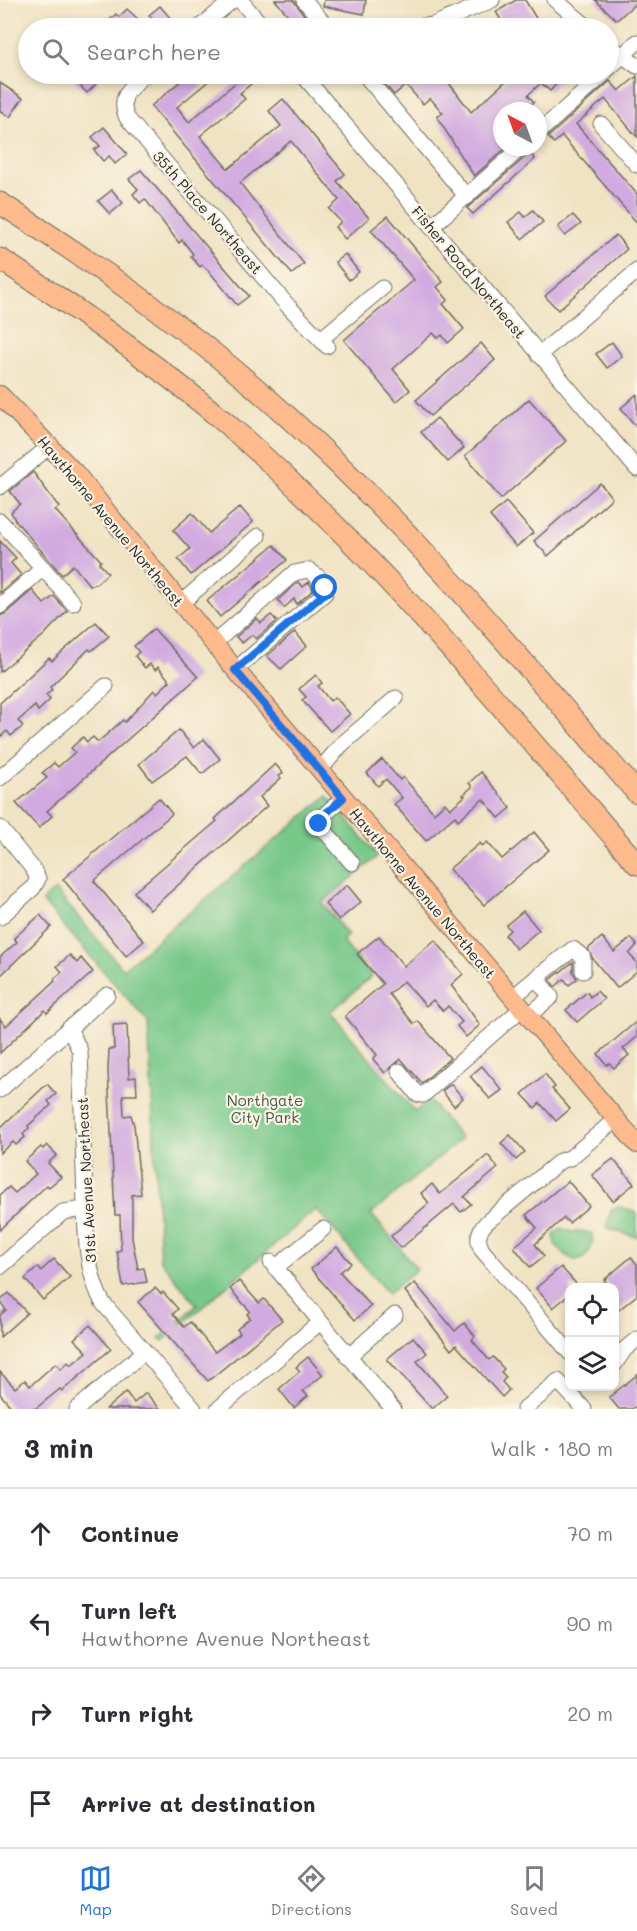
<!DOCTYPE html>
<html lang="en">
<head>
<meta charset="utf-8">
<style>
	body { margin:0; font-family:Mali,sans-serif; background:#f2f2f3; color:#2b2b33 }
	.controls { position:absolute; right:18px; bottom:18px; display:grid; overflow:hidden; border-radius:12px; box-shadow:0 3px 9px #0003 }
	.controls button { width:54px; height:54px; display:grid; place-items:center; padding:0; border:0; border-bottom:2px solid #e1e1e2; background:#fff; color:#2b2b33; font:30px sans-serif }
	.compass { position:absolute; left:493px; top:102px; width:54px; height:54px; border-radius:50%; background:#fff; box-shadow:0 3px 9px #0003; rotate:319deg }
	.stop { position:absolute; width:18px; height:18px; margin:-14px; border:4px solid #1a73e8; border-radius:50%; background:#fff }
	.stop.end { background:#1a73e8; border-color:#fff; box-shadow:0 2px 6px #0008 }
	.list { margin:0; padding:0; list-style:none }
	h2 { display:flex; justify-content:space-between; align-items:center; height:78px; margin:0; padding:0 24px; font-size:26px }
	h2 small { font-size:20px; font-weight:400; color:#7c7c81 }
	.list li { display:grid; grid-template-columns:39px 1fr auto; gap:18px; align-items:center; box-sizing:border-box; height:90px; padding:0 24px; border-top:2px solid #e1e1e2 }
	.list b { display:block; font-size:22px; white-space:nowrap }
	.list p { margin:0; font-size:20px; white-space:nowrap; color:#7c7c81 }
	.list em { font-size:20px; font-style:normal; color:#7c7c81 }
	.icon { flex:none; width:33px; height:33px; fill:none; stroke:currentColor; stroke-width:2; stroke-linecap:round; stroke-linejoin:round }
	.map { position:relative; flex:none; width:637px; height:1409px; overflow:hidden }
	.search { position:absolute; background:#fff; box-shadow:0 3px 9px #0003; left:18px; right:18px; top:18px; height:66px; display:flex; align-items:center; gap:15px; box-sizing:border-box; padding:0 21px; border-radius:33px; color:#7c7c81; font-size:22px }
	.sheet { height:438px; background:#fff }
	nav { display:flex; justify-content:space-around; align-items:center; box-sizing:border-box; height:84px; border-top:2px solid #e1e1e2; background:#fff; font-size:16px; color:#7c7c81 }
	nav a { display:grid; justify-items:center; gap:3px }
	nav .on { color:#1a73e8 }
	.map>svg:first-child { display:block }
	.green { fill:#78c88a; stroke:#527a5a; stroke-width:1.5 }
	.building { fill:#d1abe0 }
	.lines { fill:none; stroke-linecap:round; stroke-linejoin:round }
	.minor-casing { stroke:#706b60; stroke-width:17 }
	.major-casing { stroke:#706b60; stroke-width:20 }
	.highway-casing { stroke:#706b60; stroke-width:23 }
	.minor { stroke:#fff; stroke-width:15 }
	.major { stroke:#fcba8d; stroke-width:18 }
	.highway { stroke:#fcba8d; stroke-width:21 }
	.route { stroke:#1a73e8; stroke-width:8 }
	.labels { text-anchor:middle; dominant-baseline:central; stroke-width:4.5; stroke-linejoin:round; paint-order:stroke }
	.street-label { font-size:15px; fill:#2b2b2b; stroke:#fcf5e5 }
	.park-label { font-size:15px; fill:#425a48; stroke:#fcf5e5 }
</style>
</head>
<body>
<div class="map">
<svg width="637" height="1409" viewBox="0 0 637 1409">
	<rect width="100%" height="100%" fill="#fcf5e5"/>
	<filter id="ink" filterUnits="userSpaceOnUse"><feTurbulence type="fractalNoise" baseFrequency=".0167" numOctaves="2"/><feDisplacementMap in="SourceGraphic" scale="12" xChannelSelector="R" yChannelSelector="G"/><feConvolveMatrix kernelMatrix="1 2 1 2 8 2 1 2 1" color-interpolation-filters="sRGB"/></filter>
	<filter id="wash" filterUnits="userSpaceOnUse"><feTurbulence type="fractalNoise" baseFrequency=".008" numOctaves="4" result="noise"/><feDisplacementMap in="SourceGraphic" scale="24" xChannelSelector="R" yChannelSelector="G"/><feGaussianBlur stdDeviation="1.35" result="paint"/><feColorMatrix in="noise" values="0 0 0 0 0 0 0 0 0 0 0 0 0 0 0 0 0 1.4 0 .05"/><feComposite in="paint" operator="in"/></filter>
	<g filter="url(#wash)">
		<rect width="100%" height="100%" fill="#f0e3c3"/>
		<g class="green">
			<path d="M327,796L378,856L322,903L348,935L342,941L372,976L330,1012L415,1112L429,1100L461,1139L371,1214L417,1269L388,1294L316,1209L163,1341L160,1338L197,1305L160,1260L148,1022L42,901L55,890L123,969Z"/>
			<path d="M619,1207L637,1212V1237L614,1231L606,1227L612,1209Z"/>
			<path d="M562,1228L571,1232L583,1231L592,1234C595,1245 586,1264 573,1259C565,1257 560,1249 555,1244L554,1234Z"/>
		</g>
		<g id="blocks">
			<g class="building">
				<path d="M275,0H293L308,20L299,28Z"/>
				<path d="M324,0H366L364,14L323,6Z"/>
				<path d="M516,0H525L542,28H485L501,20L496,12Z"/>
				<path d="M595,0H637V2L617,20Z"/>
				<path d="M160,6L171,19L160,28L149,15Z"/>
				<path d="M127,9L138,19L130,28H101L116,14L119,17Z"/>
				<path d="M68,74H90L98,82L87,93Z"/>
				<path d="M189,74H217L177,107L189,122L241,78L238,74H263L240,93L245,99L200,136L228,169L281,126L269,111L283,99L345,174L337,181L369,218L345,239L335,227L341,222L329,209L339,200L291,141L240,183L304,264L292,274L151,106Z"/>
				<path d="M376,74H469L449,83L471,112L514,74H566L550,91L541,83L528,95L534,102L523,111H502V147L506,148L474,176L437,117L443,113L430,98L423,104L406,85L394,95Z"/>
				<path d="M637,76V137L605,99L576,124L637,194V223L562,136L554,143L548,137L610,81L619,91Z"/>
				<path d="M0,83L23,98L10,117L0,111Z"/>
				<path d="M104,127L127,154L115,164L109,156L103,161L94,150L100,146L92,137Z"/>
				<path d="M530,153L535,159L473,214L467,208Z"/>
				<path d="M141,170L249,296L237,305L209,271L202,265L200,267L191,256L193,254L182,240L179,243L145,199L140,203L133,194L138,189L129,179Z"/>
				<path d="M112,190L123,203L110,214L98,201Z"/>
				<path d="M533,210L543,222L522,239L508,222L521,212L525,217Z"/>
				<path d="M573,215L581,224L565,236L558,227Z"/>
				<path d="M388,216L443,282L437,287L448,300L443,304L464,329L448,343L442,335L438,338L433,333L393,369L410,390L396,402L344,340L414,280L371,230Z"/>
				<path d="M616,235L627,249L558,310L545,296Z"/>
				<path d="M345,254L359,272L349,280L335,262Z"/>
				<path d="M612,342L622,356L607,368L596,354Z"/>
				<path d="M481,343L495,360L430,416L416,400Z"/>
				<path d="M637,394V428L621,408Z"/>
				<path d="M529,399L566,441L501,499L465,456Z"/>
				<path d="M437,418L464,448L448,462L421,432Z"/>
				<path d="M33,472L59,507L55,510L101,561L99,563L108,573L97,583L90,586L73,565L62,575L15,520L11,512L20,504L10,491Z"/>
				<path d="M600,483L612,498L548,556L534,541Z"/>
				<path d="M506,502L533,533L516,547L490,516Z"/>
				<path d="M240,507L253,522L191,575L178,559L190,549L173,530L192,513L209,533Z"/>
				<path d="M0,541L16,558L11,563L21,575L0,593Z"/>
				<path d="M274,545L287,560L220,617L207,601Z"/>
				<path d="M298,582L303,587L309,582L313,590L297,604L294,599L284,608L278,600Z"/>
				<path d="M32,590L44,604L54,596L67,611L44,635L0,672V616L6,613Z"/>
				<path d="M271,615L277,621L256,639L252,635L242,643L236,637L257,618L261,623Z"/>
				<path d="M96,622L109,636L91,651L89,649L50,687L52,690L46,695L50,700L38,711L35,706L18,721L23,726L11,736L7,731L0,737V703L49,658L52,661Z"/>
				<path d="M154,629L198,677L47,811L52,816L39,828L16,803L47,778L42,773L54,763L58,767L75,752L71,748L83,737L87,742L93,737L98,742L123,720L125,722L154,690L157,693L170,681L158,667L155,670L150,664L145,668L135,656L139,652L134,646Z"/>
				<path d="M295,632L307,646L281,669L267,656Z"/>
				<path d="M316,675L322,683L318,686L330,701L335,697L350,714L330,731L302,700L306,697L299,689Z"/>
				<path d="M179,730L194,748L204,739L220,759L202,774L187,756L152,781L139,764Z"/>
				<path d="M382,759L400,780L403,777L434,813L445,803L450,809L465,796L463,795L472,787L469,783L481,772L511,808L499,818L483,799L458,820L455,816L426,841L394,804L402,798L386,779L378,786L367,773Z"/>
				<path d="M275,764L283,773L279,776L281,778L260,797L267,806L150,910L134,892L217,821L215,819Z"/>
				<path d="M159,798L172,814L94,881L144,941L126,956L63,879Z"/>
				<path d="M534,832L549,850L484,905L449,869L480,843L482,846L487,842L502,859Z"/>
				<path d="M347,885L361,902L339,920L325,904Z"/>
				<path d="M523,911L539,930L516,949L505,935L510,930L506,925Z"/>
				<path d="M40,915L51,927L0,976V957L17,942L14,938Z"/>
				<path d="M379,936L404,966L435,940L463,974L451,985L480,1025L466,1037L457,1026L462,1022L448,1006L443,1011L433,1000L426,1006L404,981L389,994L414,1024L418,1021L450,1058L422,1083L401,1059L385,1073L373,1059L377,1055L345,1016L383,984L357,954Z"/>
				<path d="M602,937L614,952L631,938L637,945L629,954L637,963V971L617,988L593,959L588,949Z"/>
				<path d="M70,955L77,963L81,958L93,972L47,1013L45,1010L0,1053V1019L6,1026L55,981L54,979L62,972L57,966Z"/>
				<path d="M573,962V972L577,979L569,985L564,979L555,987L550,980Z"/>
				<path d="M597,991L604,999L577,1022L566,1010L587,992L590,997Z"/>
				<path d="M637,1021V1037L623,1049L629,1055L614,1068L609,1063L607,1065L598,1054Z"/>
				<path d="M127,1024L129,1078L136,1077L137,1095H123L124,1116L131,1115L134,1125L141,1194L132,1195V1238L138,1269L144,1268L147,1282L123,1286L117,1251L121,1250L120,1215H115L108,1071L109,1049H114L113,1025Z"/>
				<path d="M482,1066L502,1090L490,1099L470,1076Z"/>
				<path d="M545,1074L555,1087L552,1089L570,1109L556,1121L540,1103L535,1108L522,1094Z"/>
				<path d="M47,1084L56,1094L48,1101L51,1105L28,1126L29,1128L23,1134L25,1137L16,1145L13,1142L0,1153V1128Z"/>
				<path d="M451,1084L463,1098L454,1106L442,1091Z"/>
				<path d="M510,1135L525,1152L516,1160L501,1143Z"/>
				<path d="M47,1145L57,1155L48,1163L61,1177L49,1187L47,1185L0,1230V1195L9,1187L15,1193L36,1174L25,1161L41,1147L43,1149Z"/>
				<path d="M488,1155L498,1168L464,1197L471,1204L461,1212L454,1204L401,1248L391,1236L429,1203L421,1193L432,1184L440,1194Z"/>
				<path d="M613,1159L634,1184L613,1201L592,1175Z"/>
				<path d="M568,1181L589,1206L569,1223L564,1218L535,1244L544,1256L530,1267L514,1247L537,1228L526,1215Z"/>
				<path d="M337,1247L351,1263L340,1272L371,1306L355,1320L311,1269Z"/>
				<path d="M631,1257L637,1264V1295L615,1313V1287H611L604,1280Z"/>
				<path d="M54,1259L70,1277L43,1300L25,1279L38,1267L41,1271Z"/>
				<path d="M561,1267L579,1287H570V1294L553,1308L536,1288Z"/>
				<path d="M239,1281L259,1303L264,1299L282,1320L208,1381L138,1302L155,1288L161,1294L163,1292L178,1309L173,1314L184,1327L190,1322L215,1352L240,1333L237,1329L250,1318L247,1314L250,1311L230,1289Z"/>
				<path d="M415,1283L455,1331L464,1323L475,1336L472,1340L489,1360L493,1357L504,1369L501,1372L506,1377L502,1382L509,1390L502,1397L456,1345L451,1350L444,1341L405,1291Z"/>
				<path d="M9,1293L27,1313L0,1337V1315L6,1310L0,1301Z"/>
				<path d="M90,1325L111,1349L62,1391L60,1389L35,1409H13L0,1394V1372L15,1388L25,1380L30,1386L56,1363L61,1369L68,1362L71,1365L87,1352L74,1339Z"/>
				<path d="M413,1337L427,1353L417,1361L447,1396L432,1409L387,1359Z"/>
				<path d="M308,1357L323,1375L303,1391L308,1396L294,1408L279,1389L300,1371L296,1367Z"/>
				<path d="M637,1375V1405L632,1409H619L609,1397Z"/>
				<path d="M126,1392L134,1403L146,1393L160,1409H106Z"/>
			</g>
		</g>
	</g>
	<g filter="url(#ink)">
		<use href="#blocks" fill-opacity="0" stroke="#706b60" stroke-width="1.5"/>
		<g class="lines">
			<g class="minor-casing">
				<g id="minor">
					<path d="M240,0L264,28"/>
					<path d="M304,0L328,28"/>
					<path d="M555,0L589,28"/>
					<path d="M199,28L233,0"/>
					<path d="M410,28L433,25L492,0"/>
					<path d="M608,45L637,66"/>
					<path d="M608,69L637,42"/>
					<path d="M146,74C131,87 117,96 127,118L288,306L327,346"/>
					<path d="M302,74L637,469"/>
					<path d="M364,74L467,197"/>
					<path d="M601,124L637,165"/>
					<path d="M538,133L604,74"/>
					<path d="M431,227L522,147"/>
					<path d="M321,339L382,288"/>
					<path d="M539,355L637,271"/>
					<path d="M0,487L51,445"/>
					<path d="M0,521L43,568L0,606"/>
					<path d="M43,568L73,603"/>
					<path d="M180,604L258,536"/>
					<path d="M213,644L294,573L309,570L318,577L325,593L235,670"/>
					<path d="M320,770L341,745L396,698"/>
					<path d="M0,778L106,686"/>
					<path d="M343,798L324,815L319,824L352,863"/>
					<path d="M0,828L33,869L38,879L33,888L0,917"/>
					<path d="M536,978L573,949L583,957V971"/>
					<path d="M512,998L536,978L551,997L528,1016"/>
					<path d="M69,1028L80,1051C81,1091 83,1131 84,1171C86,1213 82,1266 103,1303L194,1409"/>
					<path d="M399,1071L417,1094L423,1095L521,1009"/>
					<path d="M0,1090L107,995"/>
					<path d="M271,1262L393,1409"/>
					<path d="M0,1267L63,1212L86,1209"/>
					<path d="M275,1268L323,1229"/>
					<path d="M570,1353L482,1250C476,1239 478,1231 487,1222L560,1161L570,1158L616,1119"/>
					<path d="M348,1357L395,1315"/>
					<path d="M614,1365L625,1349L637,1339"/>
					<path d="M77,1409L144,1352"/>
					<path d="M218,1409L319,1323"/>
					<path d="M524,1409L558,1381L584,1409"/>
				</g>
			</g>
			<g class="major-casing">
				<path id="major" d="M0,395L76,474L223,655L637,1144"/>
			</g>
			<g class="highway-casing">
				<g id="highway">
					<path d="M0,203C101,268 200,336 288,417C415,532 525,664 637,793"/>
					<path d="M0,259C81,311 161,367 234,430C382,560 508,715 637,864"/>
				</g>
			</g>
			<use href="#minor" class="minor"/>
			<use href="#major" class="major"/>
			<use href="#highway" class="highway"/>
		</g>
	</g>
	<g class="lines" filter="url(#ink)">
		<path class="route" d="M319,824L324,815L343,798L235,670L325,593V588"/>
	</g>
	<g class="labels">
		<g class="street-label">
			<text transform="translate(208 212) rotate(49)">35th Place Northeast</text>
			<text transform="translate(469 272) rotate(50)">Fisher Road Northeast</text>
			<text transform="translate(111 521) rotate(50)">Hawthorne Avenue Northeast</text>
			<text transform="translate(423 893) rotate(50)">Hawthorne Avenue Northeast</text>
			<text transform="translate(86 1180) rotate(-93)">31st Avenue Northeast</text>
		</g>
		<g class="park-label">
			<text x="265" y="1100">Northgate<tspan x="265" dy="17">City Park</tspan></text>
		</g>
	</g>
</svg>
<div class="controls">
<button><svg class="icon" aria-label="locate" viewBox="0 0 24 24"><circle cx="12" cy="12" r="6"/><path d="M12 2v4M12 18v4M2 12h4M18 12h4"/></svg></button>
<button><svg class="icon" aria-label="layers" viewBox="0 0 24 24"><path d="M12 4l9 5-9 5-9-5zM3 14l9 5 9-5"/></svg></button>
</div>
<svg class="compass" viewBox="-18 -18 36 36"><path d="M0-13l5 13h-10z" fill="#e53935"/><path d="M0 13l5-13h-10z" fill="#7c7c81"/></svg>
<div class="stop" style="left:325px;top:588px"></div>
<div class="stop end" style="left:319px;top:824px"></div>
<div class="search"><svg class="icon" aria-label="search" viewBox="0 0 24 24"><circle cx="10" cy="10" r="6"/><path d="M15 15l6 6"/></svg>Search here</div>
</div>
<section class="sheet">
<h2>3 min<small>Walk · 180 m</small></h2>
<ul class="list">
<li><svg class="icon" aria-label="ahead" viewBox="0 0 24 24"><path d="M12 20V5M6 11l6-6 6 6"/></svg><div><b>Continue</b></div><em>70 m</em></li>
<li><svg class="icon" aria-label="left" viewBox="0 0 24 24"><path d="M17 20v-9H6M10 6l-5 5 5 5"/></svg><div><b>Turn left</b><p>Hawthorne Avenue Northeast</p></div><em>90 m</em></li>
<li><svg class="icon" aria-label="right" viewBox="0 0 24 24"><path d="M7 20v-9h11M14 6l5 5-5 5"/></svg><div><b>Turn right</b></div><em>20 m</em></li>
<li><svg class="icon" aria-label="arrive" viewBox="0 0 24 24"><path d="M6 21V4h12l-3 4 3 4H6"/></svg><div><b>Arrive at destination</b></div></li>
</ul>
</section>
<nav>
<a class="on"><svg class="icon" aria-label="map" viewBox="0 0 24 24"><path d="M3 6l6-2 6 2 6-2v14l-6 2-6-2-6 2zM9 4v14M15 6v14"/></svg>Map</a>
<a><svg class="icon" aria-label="directions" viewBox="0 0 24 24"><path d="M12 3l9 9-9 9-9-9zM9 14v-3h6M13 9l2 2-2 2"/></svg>Directions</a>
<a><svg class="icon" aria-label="saved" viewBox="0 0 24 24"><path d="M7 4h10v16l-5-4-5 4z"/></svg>Saved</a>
</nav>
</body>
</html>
